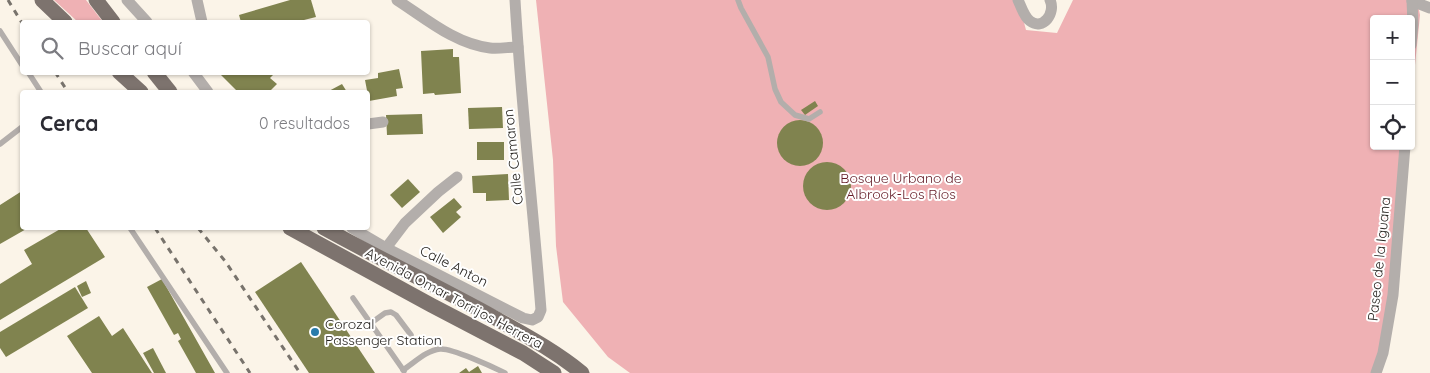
<!DOCTYPE html>
<html lang="es">
<head>
<meta charset="utf-8">
<style>
	body { margin:0; font-family:Quicksand,sans-serif; background:#f7f7f7; color:#2b2b33 }
	.controls { position:absolute; right:15px; top:15px; display:grid; overflow:hidden; border-radius:5px; box-shadow:0 1px 4px #0004 }
	.controls button { width:45px; height:45px; display:grid; place-items:center; padding:0; border:0; border-bottom:1px solid #e1e1e2; background:#fff; color:#2b2b33; font:25px sans-serif }
	.list { margin:0; padding:0; list-style:none }
	h2 { display:flex; justify-content:space-between; align-items:center; height:65px; margin:0; padding:0 20px; font-size:21px }
	h2 small { font-size:16px; font-weight:400; color:#7c7c81 }
	.icon { flex:none; width:28px; height:28px; fill:none; stroke:currentColor; stroke-width:2; stroke-linecap:round; stroke-linejoin:round }
	.map { position:relative; flex:none; width:1430px; height:373px; overflow:hidden }
	.search { position:absolute; background:#fff; box-shadow:0 1px 4px #0004; left:20px; top:20px; width:350px; height:55px; display:flex; align-items:center; gap:12px; box-sizing:border-box; padding:0 18px; border-radius:5px; color:#7c7c81; font-size:19px }
	.panel { position:absolute; background:#fff; box-shadow:0 1px 4px #0004; left:20px; top:90px; width:350px; height:140px; border-radius:5px }
	.map>svg:first-child { display:block }
	.forest { fill:#efb1b4 }
	.building { fill:#80834f }
	.lines { fill:none; stroke-linecap:round; stroke-linejoin:round }
	.lane { stroke:#b3aeab; stroke-width:5.5 }
	.street { stroke:#b3aeab; stroke-width:11 }
	.primary { stroke:#7d736e; stroke-width:15 }
	.rail { stroke:#78736c; stroke-width:3; stroke-dasharray:6 6; stroke-linecap:butt }
	.poi-dot { fill:#287bab; stroke:#fff; stroke-width:2 }
	.labels { text-anchor:middle; dominant-baseline:central; stroke-width:4; stroke-linejoin:round; paint-order:stroke }
	.street-label { font-size:14px; fill:#26231f; stroke:#fff }
	.park-label { font-size:14px; fill:#631b26; stroke:#fff }
	.poi-label { font-size:14px; fill:#26231f; stroke:#fff; text-anchor:start }
</style>
</head>
<body>
<div class="map">
<svg width="1430" height="373" viewBox="0 0 1430 373">
	<rect width="100%" height="100%" fill="#fbf4e8"/>
	<g class="forest">
		<path d="M54,0H86L103,22H78Z"/>
		<path d="M536,0H1018L1026,30L1057,33L1073,0H1417L1420,15L1411,105V19H1374V146H1407L1383,348L1374,373H630L608,357L563,302L556,246L553,160Z"/>
	</g>
	<g class="building">
		<path d="M290,0H311L316,17L296,22H241L239,15Z"/>
		<path d="M453,49V57H459L461,93L435,95L434,93L423,94L421,51Z"/>
		<path d="M399,69L403,88L396,89L397,96L369,101L365,80L378,78V73Z"/>
		<path d="M218,72H272L274,74L270,78L277,84L269,92H238Z"/>
		<path d="M342,84L347,92H327Z"/>
		<path d="M815,101L818,106L805,115L801,110Z"/>
		<path d="M502,107L503,128L469,129L468,108Z"/>
		<path d="M422,114L423,134L387,135L386,115Z"/>
		<circle cx="800" cy="143" r="23"/>
		<rect x="477" y="142" width="27" height="18"/>
		<circle cx="827" cy="186" r="24"/>
		<path d="M508,174L509,200L486,201V193H473L472,176Z"/>
		<path d="M408,179L420,192L402,208L390,195Z"/>
		<path d="M22,191V228H28L0,244V205Z"/>
		<path d="M454,198L462,207L456,212L461,217L443,233L430,217Z"/>
		<path d="M62,228H86L105,257L0,320V284L32,264L24,250Z"/>
		<path d="M301,262L375,373H309L255,292Z"/>
		<path d="M162,279L215,373H196L178,341L181,339L178,333L174,335L147,287Z"/>
		<path d="M86,281L91,293L82,297L77,286Z"/>
		<path d="M75,287L88,308L6,357L0,348V332Z"/>
		<path d="M99,316L112,336L123,328L152,373H92L67,336Z"/>
		<path d="M153,348L166,373H154L143,353Z"/>
		<path d="M478,366L482,373H459L466,368L469,372Z"/>
	</g>
	<g class="lines">
		<g class="lane">
			<path d="M738,0L741,8L768,57L775,89L781,102L795,115L809,119L820,112"/>
			<path d="M0,31L22,65"/>
			<path d="M28,72L41,92"/>
			<path d="M0,144L22,127"/>
			<path d="M130,228L227,373"/>
			<path d="M353,298L404,371"/>
			<path d="M371,323L385,313L391,312L396,315L411,335"/>
			<path d="M403,370C414,363 427,350 440,349C452,348 493,367 505,373"/>
		</g>
		<g class="street">
			<path d="M127,0L147,22"/>
			<path d="M197,0L202,22"/>
			<path d="M397,0C425,18 455,44 490,48C499,49 509,47 518,47"/>
			<path d="M1018,0C1021,6 1024,17 1030,21C1043,31 1056,13 1050,0"/>
			<path d="M1412,1L1430,8"/>
			<path d="M1411,45L1413,24L1412,0"/>
			<path d="M193,72L208,92"/>
			<path d="M368,124L383,122"/>
			<path d="M352,228L386,248L523,318L532,320L538,317L541,310C533,207 521,104 515,0"/>
			<path d="M386,248L405,223L438,192L457,177"/>
			<path d="M1376,373L1383,353L1393,295L1405,146"/>
		</g>
		<g class="primary">
			<path d="M42,0L65,22"/>
			<path d="M96,0L113,22"/>
			<path d="M119,72L141,92"/>
			<path d="M154,72L170,92"/>
			<path d="M290,228L431,305L523,353L554,373"/>
			<path d="M324,228C380,259 439,287 495,318C525,335 555,351 582,373"/>
		</g>
		<g class="rail">
			<path d="M8,0L22,23"/>
			<path d="M55,72L68,92"/>
			<path d="M155,228L250,373"/>
			<path d="M198,228L225,261L300,373"/>
		</g>
	</g>
	<circle class="poi-dot" cx="315" cy="332" r="5"/>
	<g class="labels">
		<g class="street-label">
			<text transform="translate(513 157) rotate(-96)">Calle Camaron</text>
			<text transform="translate(1379 259) rotate(-84)">Paseo de la Iguana</text>
			<text transform="translate(454 266) rotate(27)">Calle Anton</text>
			<text transform="translate(454 298) rotate(28)">Avenida Omar Torrijos Herrera</text>
		</g>
		<g class="park-label">
			<text x="901" y="178">Bosque Urbano de<tspan x="901" dy="16">Albrook-Los Ríos</tspan></text>
		</g>
		<g class="poi-label">
			<text x="325" y="324">Corozal<tspan x="325" dy="16">Passenger Station</tspan></text>
		</g>
	</g>
</svg>
<div class="controls">
<button>+</button>
<button>−</button>
<button><svg class="icon" aria-label="locate" viewBox="0 0 24 24"><circle cx="12" cy="12" r="6"/><path d="M12 2v4M12 18v4M2 12h4M18 12h4"/></svg></button>
</div>
<div class="search"><svg class="icon" aria-label="search" viewBox="0 0 24 24"><circle cx="10" cy="10" r="6"/><path d="M15 15l6 6"/></svg>Buscar aquí</div>
<section class="panel">
<h2>Cerca<small>0 resultados</small></h2>
<ul class="list">
</ul>
</section>
</div>
</body>
</html>
